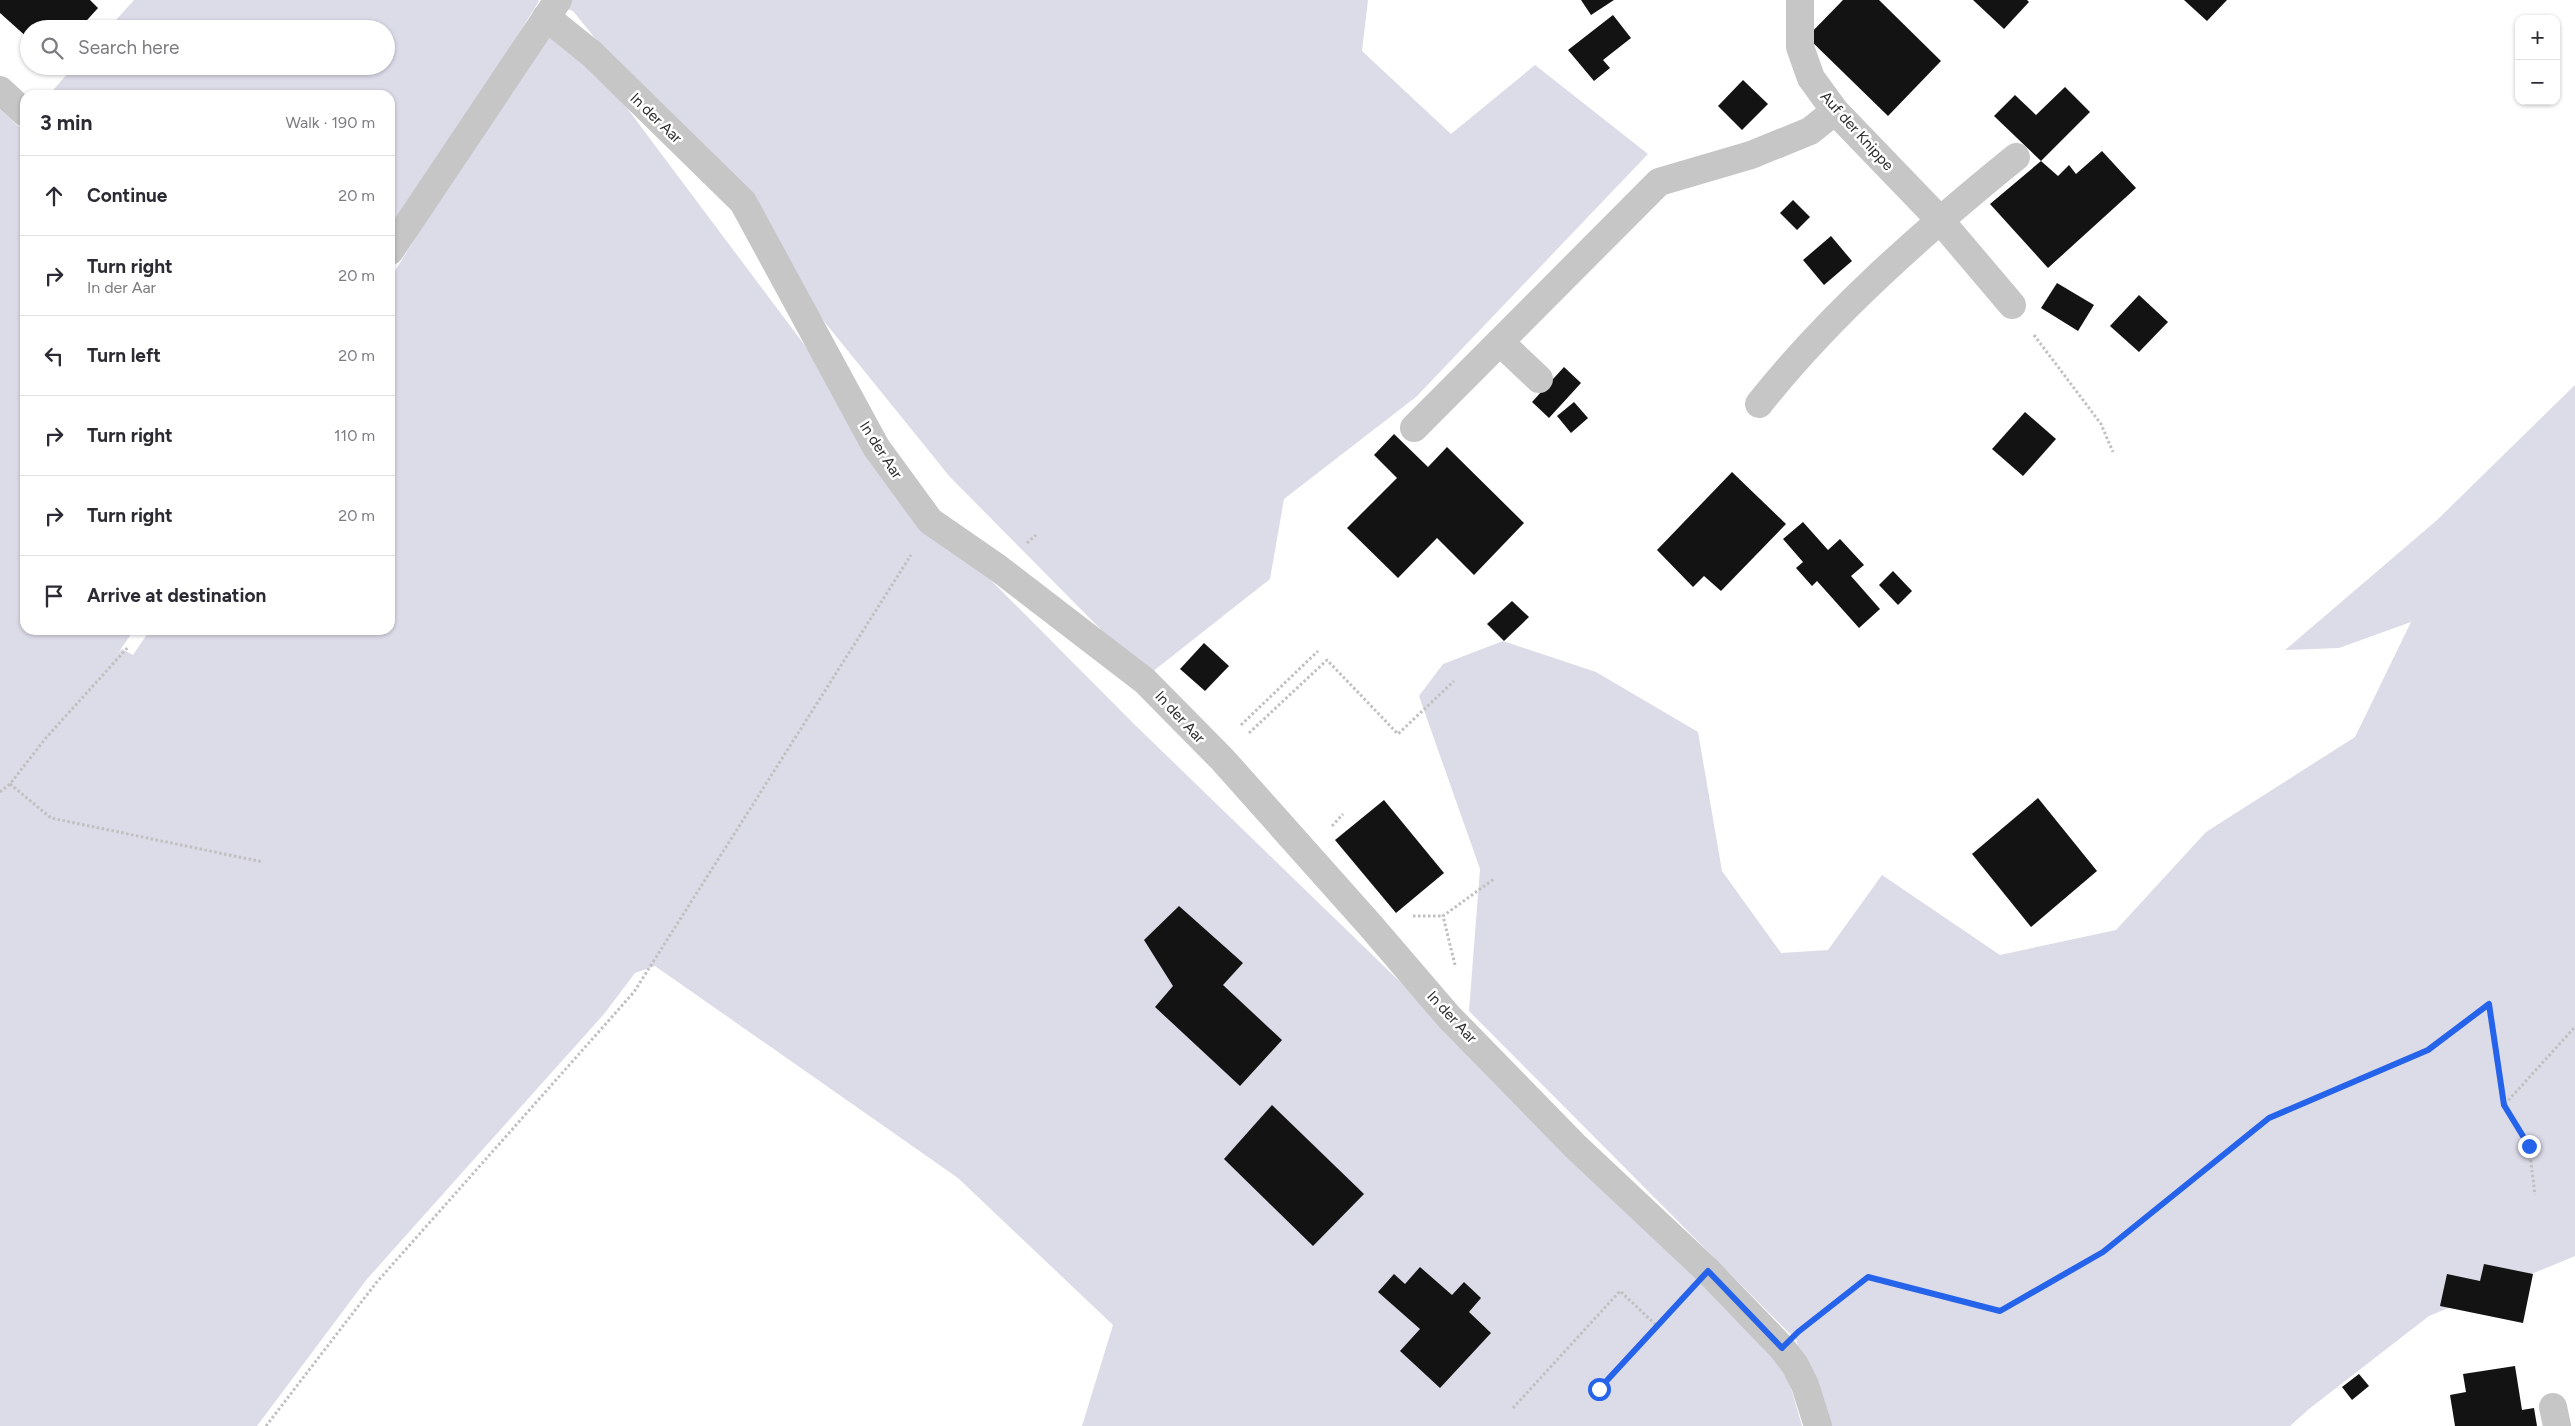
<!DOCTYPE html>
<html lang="en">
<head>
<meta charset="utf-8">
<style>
	body { margin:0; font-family:Figtree,sans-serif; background:#f2f2f3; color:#2b2b33 }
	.controls { position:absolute; right:15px; top:15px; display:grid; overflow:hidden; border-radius:10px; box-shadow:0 1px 4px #0004 }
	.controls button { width:45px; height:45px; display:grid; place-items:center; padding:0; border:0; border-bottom:1px solid #e1e1e2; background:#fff; color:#2b2b33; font:25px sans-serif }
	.stop { position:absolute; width:15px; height:15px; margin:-11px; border:4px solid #2563eb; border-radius:50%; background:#fff }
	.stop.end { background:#2563eb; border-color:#fff; box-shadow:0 1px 5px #0008 }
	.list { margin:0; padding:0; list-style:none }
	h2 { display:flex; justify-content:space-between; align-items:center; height:65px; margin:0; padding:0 20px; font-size:21px }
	h2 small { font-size:16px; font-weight:400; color:#7c7c81 }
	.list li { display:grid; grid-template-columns:32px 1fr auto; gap:15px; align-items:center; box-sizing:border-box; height:80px; padding:0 20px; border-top:1px solid #e1e1e2 }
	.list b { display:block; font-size:19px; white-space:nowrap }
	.list p { margin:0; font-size:16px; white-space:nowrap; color:#7c7c81 }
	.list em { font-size:16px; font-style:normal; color:#7c7c81 }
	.icon { flex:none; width:28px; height:28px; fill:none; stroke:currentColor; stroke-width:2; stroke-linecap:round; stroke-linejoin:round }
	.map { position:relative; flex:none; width:2575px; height:1426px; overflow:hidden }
	.search { position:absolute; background:#fff; box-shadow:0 1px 4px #0004; left:20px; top:20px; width:375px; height:55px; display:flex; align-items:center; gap:12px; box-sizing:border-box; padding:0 18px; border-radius:28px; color:#7c7c81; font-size:19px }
	.panel { position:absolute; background:#fff; box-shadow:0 1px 4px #0004; left:20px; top:90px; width:375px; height:545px; border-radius:15px }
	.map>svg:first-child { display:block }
	.green { fill:#dcdbe8 }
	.building { fill:#131313 }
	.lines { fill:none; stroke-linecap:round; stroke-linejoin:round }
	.path { stroke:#c0c0c0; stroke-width:3; stroke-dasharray:2.5 2.5; stroke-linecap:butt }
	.minor { stroke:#c6c6c6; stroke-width:28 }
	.route { stroke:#2563eb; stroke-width:6 }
	.labels { text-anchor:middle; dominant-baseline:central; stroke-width:5; stroke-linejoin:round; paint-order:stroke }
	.street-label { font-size:15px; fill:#2c2c2c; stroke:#fff }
</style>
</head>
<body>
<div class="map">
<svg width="2575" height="1426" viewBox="0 0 2575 1426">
	<rect width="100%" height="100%" fill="#fff"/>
	<g class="green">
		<path d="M134,0H538L539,1L390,241V95H49L74,66H386V29H108Z"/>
		<path d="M540,0H1368L1362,51L1451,134L1535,65L1648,154L1416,397L1284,499L1270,579L1147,676L950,477L573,11Z"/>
		<path d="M555,12L949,538L1133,723L1780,1350L1802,1426H1082L1113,1325L958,1178L655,966L635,973L604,1014L367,1279L257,1426H0V109L19,127L25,121V630H134L118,653L122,649L133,655L150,630H390V279Z"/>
		<path d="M2575,385V1256L2429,1316L2309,1409L2290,1426H1824L1796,1340L1469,1011L1480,869L1419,696L1443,664L1503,641L1596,672L1698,732L1722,871L1781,953L1828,950L1882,875L2000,955L2116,930L2206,832L2355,737L2411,622L2339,648L2285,650L2436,521Z"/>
	</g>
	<g class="building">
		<path d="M0,0H90L98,8L79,29H29V39L0,13Z"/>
		<path d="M1581,0H1614L1591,15Z"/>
		<path d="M1843,0H1879L1941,61L1888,116L1807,37Z"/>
		<path d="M1973,0H2027L2029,2L2004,29Z"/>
		<path d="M2184,0H2227L2207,21Z"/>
		<path d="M1613,15L1631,38L1603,60L1610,68L1594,81L1568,50Z"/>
		<path d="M1743,80L1768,104L1742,130L1718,106Z"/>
		<path d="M2065,87L2090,112L2041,161L1994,116L2015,95L2036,115Z"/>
		<path d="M2102,151L2136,188L2048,268L1990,204L2041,161L2058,176L2069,165L2076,174Z"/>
		<path d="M1793,200L1810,217L1797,230L1780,213Z"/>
		<path d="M1831,236L1852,261L1824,285L1803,260Z"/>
		<path d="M2057,283L2094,305L2078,331L2041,308Z"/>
		<path d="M2139,295L2168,322L2139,352L2110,326Z"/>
		<path d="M1564,367L1581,383L1549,418L1532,402Z"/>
		<path d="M1574,402L1588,418L1571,433L1557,416Z"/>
		<path d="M2025,412L2056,439L2023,476L1992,449Z"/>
		<path d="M1394,434L1428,467L1447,447L1524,523L1474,575L1437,538L1398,578L1347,528L1397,478L1374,455Z"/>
		<path d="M1732,472L1786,524L1721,591L1704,576L1693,587L1657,550Z"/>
		<path d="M1803,522L1828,550L1840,539L1864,565L1851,576L1880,609L1859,628L1817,581L1812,586L1796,568L1803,562L1783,539Z"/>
		<path d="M1893,571L1912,591L1898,605L1879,585Z"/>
		<path d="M1512,601L1529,617L1504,641L1487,624Z"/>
		<path d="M1204,643L1229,666L1205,691L1180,669Z"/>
		<path d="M2038,798L2097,871L2031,927L1972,854Z"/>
		<path d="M1384,800L1444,873L1396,913L1335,840Z"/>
		<path d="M1179,906L1243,963L1223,985L1282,1040L1240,1086L1155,1007L1173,986L1144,940Z"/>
		<path d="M1272,1105L1364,1194L1313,1246L1224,1159Z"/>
		<path d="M2484,1264L2533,1274L2523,1323L2440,1306L2447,1274L2480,1281Z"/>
		<path d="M1420,1267L1452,1295L1464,1282L1481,1298L1469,1312L1491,1333L1440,1388L1400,1351L1420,1329L1378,1292L1394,1274L1405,1284Z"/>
		<path d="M2515,1366L2522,1410L2534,1408L2537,1426H2455L2450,1395L2466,1392L2463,1374Z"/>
		<path d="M2359,1374L2369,1386L2352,1400L2342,1387Z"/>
	</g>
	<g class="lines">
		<g class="path">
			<path d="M2034,335L2101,424L2113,452"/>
			<path d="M1027,543L1036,535"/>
			<path d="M1241,725L1318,651"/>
			<path d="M1249,733L1327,660L1398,734L1454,681"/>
			<path d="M10,784L51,818L263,862"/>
			<path d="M0,792L10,784L45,739L129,646"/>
			<path d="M1332,826L1343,814"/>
			<path d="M1413,916H1443"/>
			<path d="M1455,965L1443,916L1494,879"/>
			<path d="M2505,1104L2575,1027"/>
			<path d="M1810,1322L1868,1277L2000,1311L2103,1252L2269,1118L2428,1049L2489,1004L2504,1105L2529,1146L2535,1195"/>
			<path d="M1599,1389L1683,1299"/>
			<path d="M1513,1408L1620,1291L1658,1327"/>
			<path d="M266,1426L376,1283L634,992L911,555"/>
		</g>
		<g class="minor">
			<path d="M1800,0V47L1811,78L1835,111L1939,219L2012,305"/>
			<path d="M546,17L592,54L743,202L876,447L930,521L998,568L1145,681L1222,759L1370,925L1449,1017L1576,1147L1708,1271L1782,1348L1795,1365L1805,1385L1818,1426"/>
			<path d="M0,90L25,113"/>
			<path d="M390,251L558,0"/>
			<path d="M1500,342L1539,379"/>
			<path d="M1759,404C1831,313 1926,230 2016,157"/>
			<path d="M1414,428L1659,182L1751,155L1810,131L1835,111"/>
			<path d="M2553,1407L2557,1426"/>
		</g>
	</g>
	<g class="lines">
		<path class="route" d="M1599,1389L1708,1271L1782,1348L1798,1332L1868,1277L2000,1311L2103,1252L2269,1118L2428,1050L2489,1004L2504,1105L2529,1146"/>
	</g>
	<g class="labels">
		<g class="street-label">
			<text transform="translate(656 118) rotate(44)">In der Aar</text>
			<text transform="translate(1857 131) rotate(48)">Auf der Knippe</text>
			<text transform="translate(881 450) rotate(57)">In der Aar</text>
			<text transform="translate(1180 717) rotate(47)">In der Aar</text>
			<text transform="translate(1452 1017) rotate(47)">In der Aar</text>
		</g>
	</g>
</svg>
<div class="controls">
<button>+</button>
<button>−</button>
</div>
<div class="stop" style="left:1599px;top:1389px"></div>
<div class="stop end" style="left:2529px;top:1146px"></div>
<div class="search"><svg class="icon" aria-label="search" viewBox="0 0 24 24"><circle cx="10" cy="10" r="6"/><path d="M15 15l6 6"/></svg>Search here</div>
<section class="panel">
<h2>3 min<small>Walk · 190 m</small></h2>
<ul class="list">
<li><svg class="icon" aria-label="ahead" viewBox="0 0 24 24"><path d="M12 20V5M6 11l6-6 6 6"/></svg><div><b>Continue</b></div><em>20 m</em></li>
<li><svg class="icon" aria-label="right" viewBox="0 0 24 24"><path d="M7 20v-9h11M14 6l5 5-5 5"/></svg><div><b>Turn right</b><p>In der Aar</p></div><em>20 m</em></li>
<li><svg class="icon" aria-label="left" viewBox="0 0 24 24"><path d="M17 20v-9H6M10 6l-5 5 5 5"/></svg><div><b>Turn left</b></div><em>20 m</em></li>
<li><svg class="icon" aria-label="right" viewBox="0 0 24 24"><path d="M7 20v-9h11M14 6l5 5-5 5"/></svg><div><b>Turn right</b></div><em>110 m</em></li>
<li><svg class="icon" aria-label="right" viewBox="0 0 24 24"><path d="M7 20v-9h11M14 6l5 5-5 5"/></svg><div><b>Turn right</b></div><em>20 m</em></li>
<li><svg class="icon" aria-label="arrive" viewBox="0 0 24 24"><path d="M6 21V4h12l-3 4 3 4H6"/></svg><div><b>Arrive at destination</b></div></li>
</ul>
</section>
</div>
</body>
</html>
